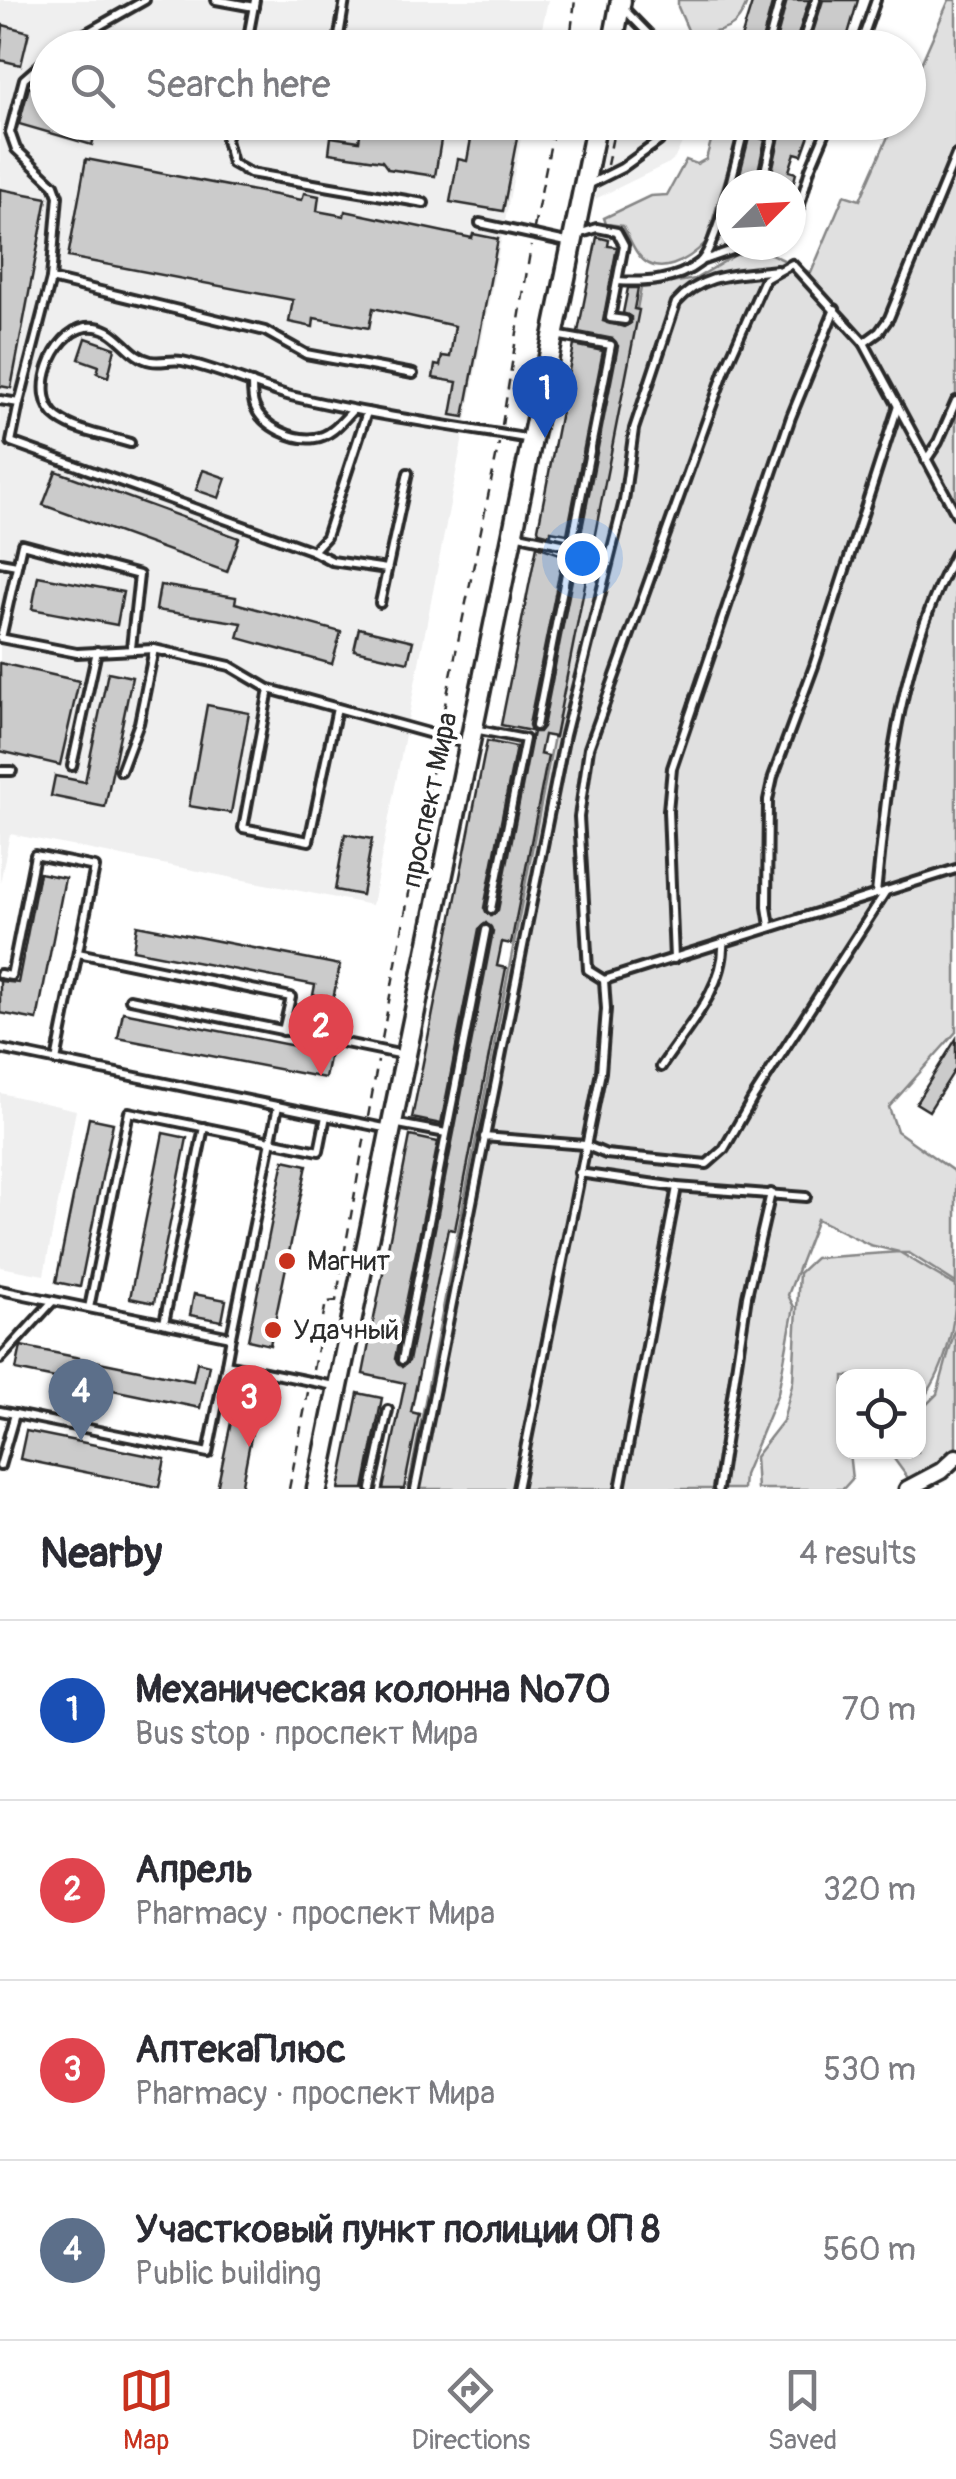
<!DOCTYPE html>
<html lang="en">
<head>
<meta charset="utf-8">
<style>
	body { margin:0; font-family:Pangolin,sans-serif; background:#f2f2f3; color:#2b2b33 }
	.controls { position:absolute; right:30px; bottom:30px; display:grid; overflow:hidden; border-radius:20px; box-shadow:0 2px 8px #0004 }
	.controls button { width:90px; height:90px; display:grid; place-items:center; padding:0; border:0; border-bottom:2px solid #e1e1e2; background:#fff; color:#2b2b33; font:50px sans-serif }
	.compass { position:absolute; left:716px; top:170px; width:90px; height:90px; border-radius:50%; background:#fff; box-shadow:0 2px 8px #0004; rotate:66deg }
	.you { position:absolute; left:582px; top:558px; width:35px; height:35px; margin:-25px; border:8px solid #fff; border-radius:50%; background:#1a73e8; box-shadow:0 0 0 15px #1a73e833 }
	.badge { display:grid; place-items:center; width:65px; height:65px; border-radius:50%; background:#c8321e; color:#fff; font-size:32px; font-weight:700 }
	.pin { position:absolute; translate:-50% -82px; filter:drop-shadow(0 2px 5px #0008) }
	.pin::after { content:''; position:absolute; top:52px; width:35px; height:30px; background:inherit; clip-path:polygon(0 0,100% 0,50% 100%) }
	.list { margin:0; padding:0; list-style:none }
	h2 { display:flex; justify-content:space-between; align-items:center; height:130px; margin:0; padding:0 40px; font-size:42px }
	h2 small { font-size:32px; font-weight:400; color:#7c7c81 }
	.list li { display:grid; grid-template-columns:65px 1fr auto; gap:30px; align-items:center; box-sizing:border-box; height:180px; padding:0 40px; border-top:2px solid #e1e1e2 }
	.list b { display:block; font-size:38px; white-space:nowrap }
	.list p { margin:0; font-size:32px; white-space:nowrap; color:#7c7c81 }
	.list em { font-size:32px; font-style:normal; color:#7c7c81 }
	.icon { flex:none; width:55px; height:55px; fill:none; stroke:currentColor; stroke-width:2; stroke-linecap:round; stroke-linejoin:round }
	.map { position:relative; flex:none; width:956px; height:1489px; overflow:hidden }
	.search { position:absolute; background:#fff; box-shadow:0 2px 8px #0004; left:30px; right:30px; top:30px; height:110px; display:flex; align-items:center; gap:25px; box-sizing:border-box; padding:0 35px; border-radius:55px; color:#7c7c81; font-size:38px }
	.sheet { height:850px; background:#fff }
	nav { display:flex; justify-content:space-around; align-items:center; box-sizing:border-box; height:140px; border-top:2px solid #e1e1e2; background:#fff; font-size:28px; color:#7c7c81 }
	nav a { display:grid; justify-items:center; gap:5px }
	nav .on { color:#c8321e }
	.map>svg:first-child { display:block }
	.built { fill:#efefef }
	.green { fill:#e0e0e0; stroke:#868686; stroke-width:2.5 }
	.building { fill:#cbcbcb; stroke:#2b2b2b; stroke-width:2.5 }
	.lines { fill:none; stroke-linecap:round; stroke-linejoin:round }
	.service-casing { stroke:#2b2b2b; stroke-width:14 }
	.minor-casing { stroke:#2b2b2b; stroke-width:21 }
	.tertiary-casing { stroke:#2b2b2b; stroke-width:25 }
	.path { stroke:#2b2b2b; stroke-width:2.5; stroke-dasharray:10 8; stroke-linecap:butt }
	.service { stroke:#fff; stroke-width:6 }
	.minor { stroke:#fff; stroke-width:14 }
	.tertiary { stroke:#fff; stroke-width:18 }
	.poi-dot { fill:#c8321e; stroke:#fff; stroke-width:4 }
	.labels { text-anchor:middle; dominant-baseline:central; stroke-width:9; stroke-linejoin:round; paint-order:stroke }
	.street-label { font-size:28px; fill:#2b2b2b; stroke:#fff }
	.poi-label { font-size:28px; fill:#2b2b2b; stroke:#fff; text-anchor:start }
</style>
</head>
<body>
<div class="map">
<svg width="956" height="1489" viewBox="0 0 956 1489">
	<rect width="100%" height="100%" fill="#fff"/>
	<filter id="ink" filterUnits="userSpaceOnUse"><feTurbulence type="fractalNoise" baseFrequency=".01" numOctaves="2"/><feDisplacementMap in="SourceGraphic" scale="20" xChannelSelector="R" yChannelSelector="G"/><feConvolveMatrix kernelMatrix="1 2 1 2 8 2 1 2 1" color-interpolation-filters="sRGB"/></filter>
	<g filter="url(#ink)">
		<g class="built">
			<path d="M0,0H548L538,47L48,48V122L524,123L372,905L10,834L0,883Z"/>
			<path d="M610,123H708L707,130L689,127L675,158L669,163L595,199Z"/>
			<path d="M0,1093L76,1110L44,1275L0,1267Z"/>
		</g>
		<g class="green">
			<path d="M678,0H748C741,19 735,29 714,32L709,42L700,47L694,44L678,7Z"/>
			<path d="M949,0H956V1032L889,1107L897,1131L956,1173V1283L909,1253H901L956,1286C956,1324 945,1375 919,1403L918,1376H844V1452H849L852,1479L843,1489H757L755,1457L783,1421L793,1381L799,1273L815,1258L899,1252L870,1245L817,1219L788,1295L794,1307L778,1393L744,1475L743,1489H408L641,288L695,279L752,245L811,273L844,195L860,200L894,123L908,122L909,91Z"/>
			<path d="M716,123H742L706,242C690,259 657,281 638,254C632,246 628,235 623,226L606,224L604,218L650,196L667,195L686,160L697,164L706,159Z"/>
			<path d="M956,1326V1467L922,1489H916L889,1452H918L919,1412L937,1394Z"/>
		</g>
		<g class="building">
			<path d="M753,0H773L760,48H738Z"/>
			<path d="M787,0H809L794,48H774Z"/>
			<path d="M823,0H858L844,48H808Z"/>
			<path d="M3,25L29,32L21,65L0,60Z"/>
			<path d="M29,87L48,93V122H98L92,145L19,124Z"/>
			<path d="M362,122H444L435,176L388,169L382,161L329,153L331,137L359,141Z"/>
			<path d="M474,122H520L503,211L450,202L458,159L467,161Z"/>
			<path d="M765,122H799L812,127L802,155L795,153L789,171L796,173L793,185H769L780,135L764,125Z"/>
			<path d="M750,134L765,140L755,185H737Z"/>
			<path d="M86,159L302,200L304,193L319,196L317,211L344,216L345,211L472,238L473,234L498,239L464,417L451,415L457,382L433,378L435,365L440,366L442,356L450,357L455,326L373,308L369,328L314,318L313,327L289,322L293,300L68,257Z"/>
			<path d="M0,189L47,198L11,388L0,386Z"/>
			<path d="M597,237L609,240L608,246L617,247L603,321L624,327L631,323V317L623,313L628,288H638L634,309L639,310L555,737L544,735L540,754L548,756L511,944L502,942L497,966L506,968L455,1230L448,1229L411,1412L419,1414L404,1489H383L405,1383L363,1374L410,1136L438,1142L395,1359L402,1367L409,1361L455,1127L493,931L486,923L479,929L441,1124L412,1118L487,741L516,747L484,908L491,916L498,910L533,732H539L543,727L618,346L613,339L578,332Z"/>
			<path d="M86,338L115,348L108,377L97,373L99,366L79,359Z"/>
			<path d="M574,345L603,351L567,534L551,531V535L539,532L538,529Z"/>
			<path d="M203,470L226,478L219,498L196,490Z"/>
			<path d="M56,471L239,538L227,572L43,505Z"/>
			<path d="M537,546L563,555L529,725L531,731L501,725Z"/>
			<path d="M38,576L123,592L117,625L32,609Z"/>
			<path d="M160,585L236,597L235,603L341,632L332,664L238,638L242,623L156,610Z"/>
			<path d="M359,628L413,641L408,662L354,650Z"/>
			<path d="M0,663L79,681L60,765L0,751Z"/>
			<path d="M108,672L132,677L105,807L51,796L55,776L85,782Z"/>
			<path d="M207,705L249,713L231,813L189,806Z"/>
			<path d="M345,834L372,839L362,895L335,890Z"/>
			<path d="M39,873L65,878L37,1020L0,1013V981L18,983Z"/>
			<path d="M137,925L340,965L333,999L313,995L315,985L133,950Z"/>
			<path d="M123,1012L330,1053L325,1078L118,1038Z"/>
			<path d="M956,1039V1068L929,1111L916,1103Z"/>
			<path d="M89,1118L113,1123L80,1287L56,1282Z"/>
			<path d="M163,1133L187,1138L154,1303L130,1298Z"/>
			<path d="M284,1160L307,1165L270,1345L248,1340Z"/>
			<path d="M194,1294L226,1300L222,1321L190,1315Z"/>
			<path d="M21,1346L193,1381L197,1362L209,1365L200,1408L16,1370Z"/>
			<path d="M241,1374L263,1379L249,1447L241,1489H217Z"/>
			<path d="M358,1393L382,1398L364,1489H339Z"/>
			<path d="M26,1431L165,1459L159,1487L20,1459Z"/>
		</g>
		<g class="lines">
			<g class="service-casing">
				<g id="service">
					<path d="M216,0L254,7"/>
					<path d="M624,9L662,48"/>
					<path d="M60,48L145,0"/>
					<path d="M246,48L255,0"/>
					<path d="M337,48L345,0"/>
					<path d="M767,48L780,0"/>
					<path d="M801,48L816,0"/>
					<path d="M859,48L876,0"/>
					<path d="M230,122L226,140L232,163L250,173L424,203"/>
					<path d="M331,123V122"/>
					<path d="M745,125L773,136L762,185"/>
					<path d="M659,140L675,122"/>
					<path d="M590,184L622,168L659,141L663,122"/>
					<path d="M480,223L571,243"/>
					<path d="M791,225L797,215L810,169L830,122"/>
					<path d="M575,235L597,228L617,232L624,245L610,318L625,320"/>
					<path d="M769,245H771"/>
					<path d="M704,260L747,245"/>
					<path d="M51,279L265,331L306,354L413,374"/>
					<path d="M617,281C646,283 676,281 699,263C718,248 738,150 746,122"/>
					<path d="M864,343L879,332L889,318L956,155"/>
					<path d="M252,383C252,391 252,401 255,407C263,427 294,441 315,438C332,436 342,421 353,410"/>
					<path d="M0,400L19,403L51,279L58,196L54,185L16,149L10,132L24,79L48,58"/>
					<path d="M19,403L11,442L313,551L326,537L367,412"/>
					<path d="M130,443C107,436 77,432 58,418C28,397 53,332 86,327C118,323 125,356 151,361C161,363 172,359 182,361C219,369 254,386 291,396C370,415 451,426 531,439"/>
					<path d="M926,460L938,442L956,401"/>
					<path d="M956,514L864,343L792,264L765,279L726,367L589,748L579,817L588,970L604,980L956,869"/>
					<path d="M514,534L571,546"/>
					<path d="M313,551L332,561L387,569"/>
					<path d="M0,562L17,565"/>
					<path d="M380,603L408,473"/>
					<path d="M0,638L77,653L154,649L230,666L269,689L468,744"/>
					<path d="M1,638L22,544L139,575L131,648"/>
					<path d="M269,689L243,828L309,841L337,708"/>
					<path d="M536,726L611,345L555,335"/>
					<path d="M474,729L525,739L491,909"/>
					<path d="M72,766L97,651"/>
					<path d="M0,771H12"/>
					<path d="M121,771L139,723L154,649"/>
					<path d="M876,894C888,777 898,658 956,552"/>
					<path d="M770,926L767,907L768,800L773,777L814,666L898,406"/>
					<path d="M78,953L291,997L283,1031"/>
					<path d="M674,959L668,811L672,768L791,417L835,309"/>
					<path d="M0,974L11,976L35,855L95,867L56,1061"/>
					<path d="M130,999L404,1055"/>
					<path d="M0,1049L389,1129"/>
					<path d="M661,1067C685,1030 726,987 723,942"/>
					<path d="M393,1123L446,1133"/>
					<path d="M484,1137L585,1145L606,1154L707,1164L724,1149L753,1098L886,891"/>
					<path d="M579,1173L677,1187L806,1197"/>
					<path d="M0,1290L231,1337L226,1364"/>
					<path d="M89,1308L129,1112L319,1151L326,1116"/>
					<path d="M164,1323L204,1127"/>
					<path d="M231,1337L278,1106"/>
					<path d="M0,1359L53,1301"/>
					<path d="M402,1360L486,930"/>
					<path d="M0,1411L208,1453L226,1364L334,1386"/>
					<path d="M0,1466L15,1414"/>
					<path d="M371,1489L388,1410"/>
					<path d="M415,1489L565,735L624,501L634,429L676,303C703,272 739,275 777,270"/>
					<path d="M517,1489L601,1072L606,1009L604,980"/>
					<path d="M620,1489L677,1187"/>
					<path d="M718,1489L747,1296L771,1193"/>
				</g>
			</g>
			<g class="minor-casing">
				<path id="minor" d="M907,1489L941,1471L956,1457"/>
			</g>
			<g class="tertiary-casing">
				<g id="tertiary">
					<path d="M612,48L621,0"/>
					<path d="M317,1489L597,122"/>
				</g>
			</g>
			<g class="path">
				<path d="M569,48L575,0"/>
				<path d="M632,48L635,33"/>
				<path d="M607,165L616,122"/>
				<path d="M534,228L555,122"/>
				<path d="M502,425L531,246"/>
				<path d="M440,729L499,443"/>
				<path d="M382,1039L436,747"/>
				<path d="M368,1117L378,1061"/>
				<path d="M313,1370L326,1302L336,1301L365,1135"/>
				<path d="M289,1489L308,1392"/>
			</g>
			<use href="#service" class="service"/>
			<use href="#minor" class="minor"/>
			<use href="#tertiary" class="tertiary"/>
		</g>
	</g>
	<g class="poi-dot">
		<circle cx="287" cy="1261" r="10"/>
		<circle cx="273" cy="1330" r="10"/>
	</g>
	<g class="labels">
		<g class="street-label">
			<text transform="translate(430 800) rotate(-78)">проспект Мира</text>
		</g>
		<g class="poi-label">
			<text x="307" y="1261">Магнит</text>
			<text x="293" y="1330">Удачный</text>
		</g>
	</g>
</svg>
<div class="controls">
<button><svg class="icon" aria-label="locate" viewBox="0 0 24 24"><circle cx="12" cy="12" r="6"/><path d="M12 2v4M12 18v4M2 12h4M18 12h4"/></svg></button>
</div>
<svg class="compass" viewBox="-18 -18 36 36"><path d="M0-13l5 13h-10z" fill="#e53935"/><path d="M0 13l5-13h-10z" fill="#7c7c81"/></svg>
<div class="you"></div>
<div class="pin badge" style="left:545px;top:438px;background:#1a4fb4">1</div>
<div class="pin badge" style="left:321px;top:1076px;background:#e0444e">2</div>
<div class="pin badge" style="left:249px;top:1447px;background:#e0444e">3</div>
<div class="pin badge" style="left:81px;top:1441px;background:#5c6f8a">4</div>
<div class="search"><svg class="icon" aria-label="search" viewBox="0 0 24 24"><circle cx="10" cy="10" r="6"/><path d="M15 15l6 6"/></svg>Search here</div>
</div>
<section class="sheet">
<h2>Nearby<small>4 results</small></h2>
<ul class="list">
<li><span class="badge" style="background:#1a4fb4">1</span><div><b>Механическая колонна №70</b><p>Bus stop · проспект Мира</p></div><em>70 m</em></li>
<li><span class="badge" style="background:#e0444e">2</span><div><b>Апрель</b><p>Pharmacy · проспект Мира</p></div><em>320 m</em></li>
<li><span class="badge" style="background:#e0444e">3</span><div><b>АптекаПлюс</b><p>Pharmacy · проспект Мира</p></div><em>530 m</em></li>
<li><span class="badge" style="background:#5c6f8a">4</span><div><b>Участковый пункт полиции ОП 8</b><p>Public building</p></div><em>560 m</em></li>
</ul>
</section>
<nav>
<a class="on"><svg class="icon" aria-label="map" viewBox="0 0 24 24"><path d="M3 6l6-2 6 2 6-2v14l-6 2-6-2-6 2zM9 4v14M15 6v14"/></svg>Map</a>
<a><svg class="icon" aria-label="directions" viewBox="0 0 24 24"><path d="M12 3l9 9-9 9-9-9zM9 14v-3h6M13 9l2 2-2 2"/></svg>Directions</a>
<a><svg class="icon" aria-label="saved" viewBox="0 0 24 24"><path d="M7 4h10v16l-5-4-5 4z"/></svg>Saved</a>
</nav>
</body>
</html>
